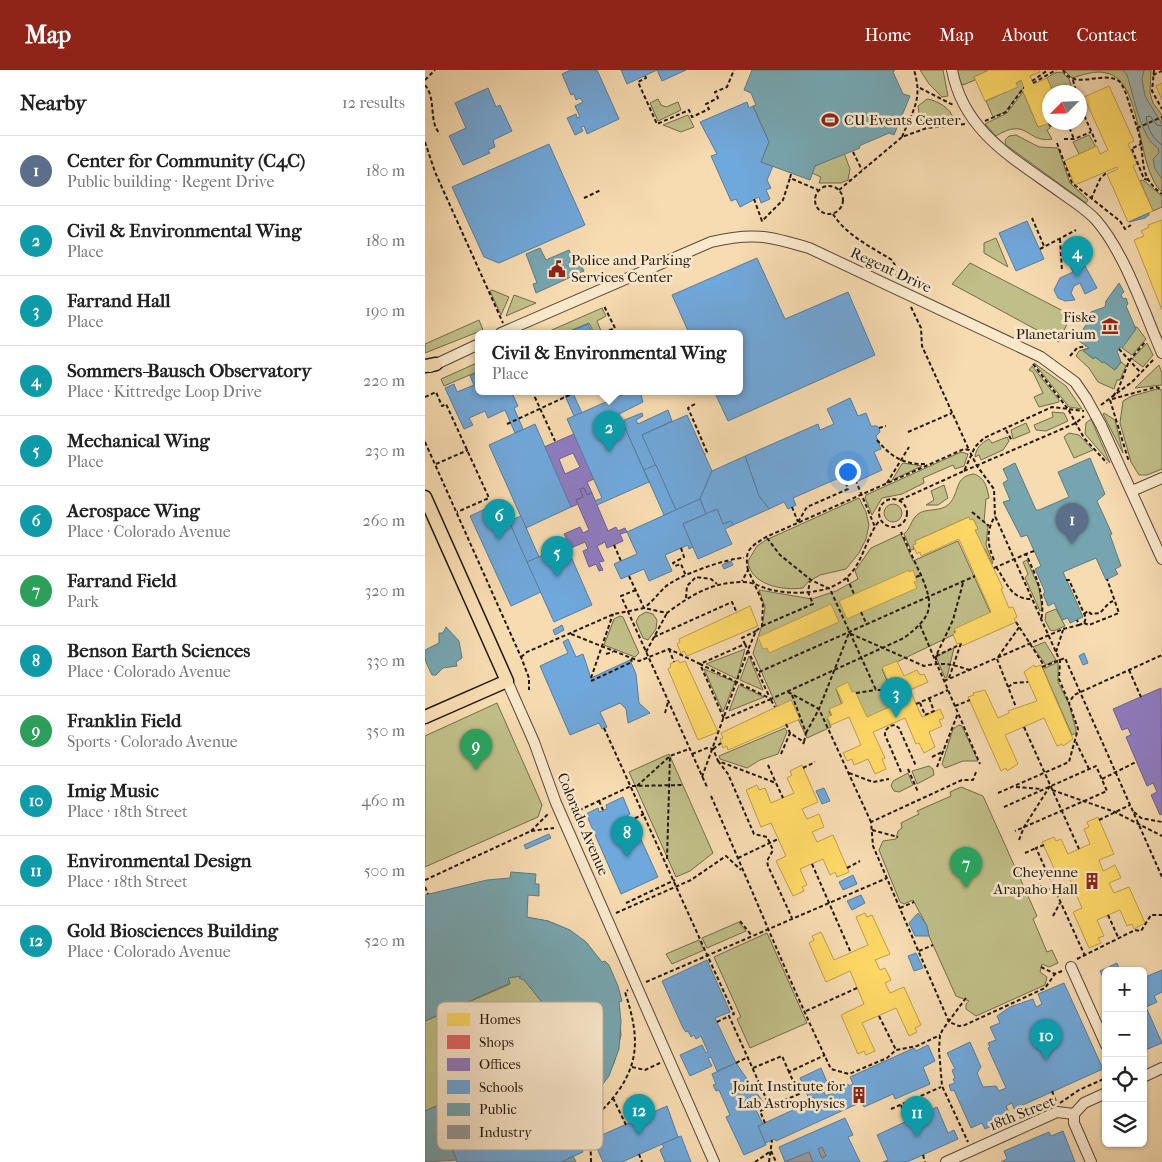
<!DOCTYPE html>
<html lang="en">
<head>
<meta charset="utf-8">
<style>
	body { margin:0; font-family:"IM FELL French Canon",serif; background:#f2f2f2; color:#222 }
	.controls { position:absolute; right:15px; bottom:15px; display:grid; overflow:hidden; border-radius:8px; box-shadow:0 1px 4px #0004 }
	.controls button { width:45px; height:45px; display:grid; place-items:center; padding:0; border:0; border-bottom:1px solid #e0e0e0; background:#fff; color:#222; font:25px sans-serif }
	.compass { position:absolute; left:617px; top:15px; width:45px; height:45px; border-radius:50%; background:#fff; box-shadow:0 1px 4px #0004; rotate:246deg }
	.you { position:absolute; left:422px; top:401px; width:18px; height:18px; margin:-12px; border:4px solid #fff; border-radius:50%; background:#1a73e8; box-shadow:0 0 0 8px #1a73e833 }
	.badge { display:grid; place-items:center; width:32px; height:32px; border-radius:50%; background:#8f2418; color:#fff; font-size:16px; font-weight:700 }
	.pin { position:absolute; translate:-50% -41px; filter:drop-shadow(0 1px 2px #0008) }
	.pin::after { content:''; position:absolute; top:26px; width:18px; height:15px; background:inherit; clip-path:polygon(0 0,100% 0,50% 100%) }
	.popup { position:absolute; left:50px; top:260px; width:268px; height:65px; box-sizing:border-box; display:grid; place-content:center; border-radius:8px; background:#fff; filter:drop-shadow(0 1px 4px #0005); font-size:16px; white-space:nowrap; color:#767676 }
	.popup b { font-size:19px; color:#222 }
	.popup::after { content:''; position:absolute; left:50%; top:100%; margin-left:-10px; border:10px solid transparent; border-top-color:#fff }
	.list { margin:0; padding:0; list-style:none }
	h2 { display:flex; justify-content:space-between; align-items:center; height:65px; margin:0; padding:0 20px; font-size:21px }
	h2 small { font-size:16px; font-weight:400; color:#767676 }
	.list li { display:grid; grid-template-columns:32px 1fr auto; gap:15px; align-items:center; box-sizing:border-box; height:70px; padding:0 20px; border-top:1px solid #e0e0e0 }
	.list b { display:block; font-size:19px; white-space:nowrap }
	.list p { margin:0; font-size:16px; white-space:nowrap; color:#767676 }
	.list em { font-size:16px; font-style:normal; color:#767676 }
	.icon { flex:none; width:28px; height:28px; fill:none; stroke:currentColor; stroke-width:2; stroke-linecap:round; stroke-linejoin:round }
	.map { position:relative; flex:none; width:737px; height:1092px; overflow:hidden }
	header { display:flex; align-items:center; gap:30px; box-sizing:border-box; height:70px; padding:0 25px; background:#8f2418; color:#fff }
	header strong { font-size:24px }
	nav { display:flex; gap:28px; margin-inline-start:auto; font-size:18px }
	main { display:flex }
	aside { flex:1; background:#fff }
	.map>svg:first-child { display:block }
	.green { fill:#c1bf89; stroke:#716c4c }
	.water { fill:#a2b8b7; stroke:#6e7874 }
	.homes { fill:#ffd966; stroke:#bc9f4c }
	.shops { fill:#e06666; stroke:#a74f4c }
	.offices { fill:#8e7cc3; stroke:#6d5e8d; fill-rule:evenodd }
	.schools { fill:#6fa8dc; stroke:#587d9f }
	.public { fill:#76a5af; stroke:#5c7b7f }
	.industry { fill:#999; stroke:#757270 }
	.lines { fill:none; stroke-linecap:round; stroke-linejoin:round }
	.shore { stroke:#626864; stroke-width:1 }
	.minor-casing { stroke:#564938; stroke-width:12 }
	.major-casing { stroke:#211810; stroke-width:15 }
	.path { stroke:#211810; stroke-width:2; stroke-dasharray:4 2.5; stroke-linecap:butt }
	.minor { stroke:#fae8cc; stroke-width:10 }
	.major { stroke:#f7dbb1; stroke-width:12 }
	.minor-bridge-casing { stroke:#564938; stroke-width:12; stroke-linecap:butt }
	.minor-bridge { stroke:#fae8cc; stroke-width:10 }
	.labels { text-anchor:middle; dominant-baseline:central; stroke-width:5; stroke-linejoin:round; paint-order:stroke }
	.poi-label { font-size:15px; fill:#211810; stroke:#fae8cc; text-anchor:end }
	.street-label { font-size:15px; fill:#211810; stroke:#fae8cc }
	.key { fill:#fae8cc; stroke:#b9aa94; stroke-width:1 }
	.key-label { font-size:14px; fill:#211810 }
</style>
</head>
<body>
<header>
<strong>Map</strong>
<nav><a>Home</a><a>Map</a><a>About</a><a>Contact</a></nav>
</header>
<main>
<aside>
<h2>Nearby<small>12 results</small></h2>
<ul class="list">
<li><span class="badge" style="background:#5c6f8a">1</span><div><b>Center for Community (C4C)</b><p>Public building · Regent Drive</p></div><em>180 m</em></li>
<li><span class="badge" style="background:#0f9aa8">2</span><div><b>Civil &amp; Environmental Wing</b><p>Place</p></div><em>180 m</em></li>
<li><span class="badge" style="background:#0f9aa8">3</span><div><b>Farrand Hall</b><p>Place</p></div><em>190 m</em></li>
<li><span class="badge" style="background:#0f9aa8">4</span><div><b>Sommers-Bausch Observatory</b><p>Place · Kittredge Loop Drive</p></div><em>220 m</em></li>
<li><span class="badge" style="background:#0f9aa8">5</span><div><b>Mechanical Wing</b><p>Place</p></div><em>230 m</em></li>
<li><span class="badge" style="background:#0f9aa8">6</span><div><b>Aerospace Wing</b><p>Place · Colorado Avenue</p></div><em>260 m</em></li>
<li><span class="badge" style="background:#2e9e5b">7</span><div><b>Farrand Field</b><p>Park</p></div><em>320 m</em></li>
<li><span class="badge" style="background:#0f9aa8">8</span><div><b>Benson Earth Sciences</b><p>Place · Colorado Avenue</p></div><em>330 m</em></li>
<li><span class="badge" style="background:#2e9e5b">9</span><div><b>Franklin Field</b><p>Sports · Colorado Avenue</p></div><em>350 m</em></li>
<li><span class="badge" style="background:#0f9aa8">10</span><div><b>Imig Music</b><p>Place · 18th Street</p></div><em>460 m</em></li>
<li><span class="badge" style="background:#0f9aa8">11</span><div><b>Environmental Design</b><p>Place · 18th Street</p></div><em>500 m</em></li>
<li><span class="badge" style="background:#0f9aa8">12</span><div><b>Gold Biosciences Building</b><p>Place · Colorado Avenue</p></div><em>520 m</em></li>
</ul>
</aside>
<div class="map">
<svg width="737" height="1092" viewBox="0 0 737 1092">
	<rect width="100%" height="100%" fill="#f7dbb1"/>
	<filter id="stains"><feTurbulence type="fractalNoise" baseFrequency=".004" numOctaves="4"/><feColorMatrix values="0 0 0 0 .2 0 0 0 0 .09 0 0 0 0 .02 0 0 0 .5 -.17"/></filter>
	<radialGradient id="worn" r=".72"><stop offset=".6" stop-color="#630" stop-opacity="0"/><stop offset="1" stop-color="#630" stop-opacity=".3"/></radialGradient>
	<g class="green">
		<path d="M495,0H518L523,26L517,27L504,14Z"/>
		<path d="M532,0H564L549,7L550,10L538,15L534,11Z"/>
		<path d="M639,0H726L725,23L728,33L737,45V122C710,98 719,10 681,3C671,0 657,5 647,8Z"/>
		<path d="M637,2L644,9L647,18L638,22H628L622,8L629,3Z"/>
		<path d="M596,10L599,17L580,42L568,47L561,31L592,17L591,13Z"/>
		<path d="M598,22L613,57L623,53L625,58L622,60L627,69C602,74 603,46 571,66L560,54L582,43Z"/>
		<path d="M233,29L236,35L241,37L253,32L256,40L233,51L225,33Z"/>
		<path d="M502,29C512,30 527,39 528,49L511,55L495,50L493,36Z"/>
		<path d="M263,45L269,57L256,62L238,55Z"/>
		<path d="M591,65L614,77L633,78L645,113L663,130L661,133L581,75L580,70L584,66Z"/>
		<path d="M664,65L671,77L654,84L648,72Z"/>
		<path d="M419,83L425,99L423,110L416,113H394L396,107L387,103L390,96Z"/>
		<path d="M718,110L737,126V137L728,141L715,111Z"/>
		<path d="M571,168L583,197L559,183V173Z"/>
		<path d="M545,193L646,245L634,272L527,214Z"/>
		<path d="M67,220L84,227L76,245L65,221Z"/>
		<path d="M89,225L111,233L81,246Z"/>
		<path d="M177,238L181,246L172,251L176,261L169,263L164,253L140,263H120Z"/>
		<path d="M54,250L58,260L0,283V274Z"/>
		<path d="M710,257H712L721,269L707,285L697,278Z"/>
		<path d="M722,273L728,285L718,297L707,289Z"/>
		<path d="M663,278L659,281L668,289L670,287L678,293L679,292L690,300L696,292L701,296L695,310H692L689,319L673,312L664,298L651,286L654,281Z"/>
		<path d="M54,292V301L19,316L16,309Z"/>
		<path d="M609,293L641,316L657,339L644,337Z"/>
		<path d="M734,295L737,303V315L710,318Z"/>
		<path d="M607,296L634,330V332L614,337L609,327L618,323L608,302L604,300Z"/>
		<path d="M732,319L737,320V399L722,405H714L706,392L695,353L698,331L707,326Z"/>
		<path d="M627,342L639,343L643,351L621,361L611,360L609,355L628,347Z"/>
		<path d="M679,343L690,350L698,383L678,344Z"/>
		<path d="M666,349L685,393L660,364L661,353Z"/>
		<path d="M601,353L605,362L588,369L586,360Z"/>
		<path d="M644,363L654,365L668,380L649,388L639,367Z"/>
		<path d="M582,367L584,371L578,380L556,390L554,385L550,387C551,378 556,373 564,369L567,373Z"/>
		<path d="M536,382L543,384L539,396L530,399L528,395L498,408L499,413L477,424L457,428L447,445L440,428L441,425Z"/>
		<path d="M478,393L497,396L467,410L477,394Z"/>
		<path d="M549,404C560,408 562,417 564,428L561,429L559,452L563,456L561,475L568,493L567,494L560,479H558L550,460L553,459L548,449L545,450L544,447L490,471L491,474L488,476L489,479L486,480L479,464C486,458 486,450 492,445C500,437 515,443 524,434C535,423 529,406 549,404Z"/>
		<path d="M519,415L523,428L513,435H501L509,430L506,421Z"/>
		<path d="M434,428L441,442L444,455L441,469L434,483L421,499L395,505L383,512L378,518C358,521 325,515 323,491L332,476L341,470Z"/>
		<circle cx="468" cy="443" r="9"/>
		<path d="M476,464L488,491L533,471L566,544L529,561L530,564L457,599L472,635L441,649L422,614L411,619L417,635L404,641L406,646L402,649L406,657L382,668L365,632L352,637L328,583L338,552L340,537L334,520L387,529L411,521L433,509L430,501L446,478Z"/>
		<path d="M602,490L614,518L617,540L615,541L600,508L603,504L598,492Z"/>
		<path d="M631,539L640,556L629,561L625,560L620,550L621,543Z"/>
		<path d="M221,542L228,544L232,550L231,559L223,570L218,568L211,552L214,546Z"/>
		<path d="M195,546L198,547L214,583L210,587L179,575L189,549Z"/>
		<path d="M620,572L631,590L621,595L608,577Z"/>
		<path d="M529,578L522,607L520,608L511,587Z"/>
		<path d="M320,579L312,609L281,594Z"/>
		<path d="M324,586L338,620L315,610Z"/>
		<path d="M633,592V612L644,634L651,660V663L647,665L618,599Z"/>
		<path d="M279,599L310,612L298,642Z"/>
		<path d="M314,615L339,627L304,641Z"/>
		<path d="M72,633L117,735L113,747L0,797V666Z"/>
		<path d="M534,655L537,656L553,691H538L520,698L517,694L528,659Z"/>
		<path d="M360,658L362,662L353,684L335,690L322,698L295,689L294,686Z"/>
		<path d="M244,684L288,783L265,801L251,807L204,702Z"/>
		<path d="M504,696L508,699L509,705L492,714L487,701Z"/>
		<path d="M483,703L488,715L474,722L469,721L466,716L468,711Z"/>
		<path d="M536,717L558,726L612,846L608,849L622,882L627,880L633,893L624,897L617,894L615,902L622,907L620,915L551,946L541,939V934L544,931L531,926L504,866L502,856L488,830L479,834L475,832L454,780L458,771L471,769L473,761L477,758L476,753L494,744L492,741L526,726L525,722Z"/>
		<path d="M314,852L321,861L282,878L277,868Z"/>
		<path d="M342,863L382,953L325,978L312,949L316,947L289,887Z"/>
		<path d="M274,870L279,880L247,894L241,884Z"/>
		<path d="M96,906L124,941L131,985L120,995L117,990L0,1041V951L85,914L83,908Z"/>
	</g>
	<path class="water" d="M698,0H719L717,9L720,26L737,54V109L730,99L728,89L734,83L733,78C716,69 708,23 702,5Z"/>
	<g class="homes">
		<path d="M564,0H614L615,2L605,6L609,14L622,8L628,22H624V52H629L613,57L597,19L599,18L596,10L591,13L593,17L560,31L549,7Z"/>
		<path d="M737,13V30L731,16Z"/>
		<path d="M684,16L709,71L703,74L712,94L708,96L728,141L703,152L682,104L693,99L692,97L650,115L639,91L672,76L675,84L683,80L659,27Z"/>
		<path d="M737,150V240L709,170L719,166L716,161L724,157L723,155Z"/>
		<path d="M544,447L545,450L548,449L553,459L550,460L578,518L576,519L584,538L588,537L592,547L589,549L591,552L537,576L536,573L532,574L528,564L531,562L529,559L566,542L534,469L496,486L495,482L492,484L488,475L491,474L490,471Z"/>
		<path d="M484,500V502L488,500L492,511L489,512L492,518L422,549L414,531Z"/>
		<path d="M406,534L414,552L344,583L342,578L338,579L333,567Z"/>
		<path d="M325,536L333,556L262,586L259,581L256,583L252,574L255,572L254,569Z"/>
		<path d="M253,590L255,593L260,591L293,662L273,670L243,599L246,597L245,594Z"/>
		<path d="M472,591L479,606L492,600L495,605L499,604L503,612L485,620L497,647L515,639L519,648L514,650L517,656L504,662L510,677L499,683L494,673L491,674L480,648L448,662L460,688L457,689L461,699L450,704L443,689L429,695L427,689L422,691L418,683L436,675L424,647L406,655L402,647L407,645L404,639L418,633L411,618L423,612L427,622L430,621L442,647L473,633L457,597Z"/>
		<path d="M609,595L610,597L616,595L648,669L638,676L637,674L632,676L619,648L580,665L593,694L582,701L581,698L576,701L543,627L549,625L548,623L560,620L573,648L584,643L583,641L612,631L599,602Z"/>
		<path d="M366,630L375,649L303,680L302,676L298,678L295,669L298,668L296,663Z"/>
		<path d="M377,695L393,732L377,739L382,749L394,744L399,757L387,762L392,772L408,765L424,802L412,807L410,802L405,805L398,789L375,799L382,815L377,817L379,821L368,826L351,791L361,786L346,753L336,757L321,720L332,715L334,720L340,718L346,733L369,723L362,708L367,705L365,701Z"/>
		<path d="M673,747L689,784L674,790L678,801L690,795L696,808L684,813L689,823L704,817L720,853L709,859L707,854L702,856L695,840L683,845L672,850L679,866L673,868L676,873L664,878L648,842L657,838L643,805L634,809L617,772L629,767L631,771L636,769L643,784L665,774L659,759L664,757L662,752Z"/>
		<path d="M440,843L442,847L447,845L465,884L450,890L455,900L460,898L466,910L460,913L465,923L479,917L496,955L490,958L492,962L484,966L471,938L437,953L450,981L441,985L439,981L433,984L416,945L439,934L425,901L401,912L384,873L389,870L387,866L396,862L409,890L443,875L431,847Z"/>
	</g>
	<path class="shops" d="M102,848L123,851L137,857L161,872L185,905L193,929L196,965L189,993L176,1017L156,1037L143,1023L171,993L169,992L178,959H180L171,922L173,921L147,886L146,888L132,879L115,872V870H102Z"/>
	<g class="offices">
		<path d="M149,364L169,409L162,412L167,423L162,425L159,418L155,419L158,427L151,430L153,434L146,437L119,377ZM148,383L155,397L140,404L134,389Z"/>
		<path d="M159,418L162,425L167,423L183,461L191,457L193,461L200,458L202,462L195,464L198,471L182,478L180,472L172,476L179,491L174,492L178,500L174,501L171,494L164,497L158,481L163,479L160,472L146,478L144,474L136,477L135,474L142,470L139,464L155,457L158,463L164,460L151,430L158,427L155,419Z"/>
		<path d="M736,618L737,744L735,745L726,725L732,722L728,713L722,716L701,667L706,665L703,658L697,660L688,639Z"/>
	</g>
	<g class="schools">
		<path d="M146,0H172L194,49L162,64L159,56L156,57L158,61L150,65L142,48L151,44L152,48L155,47L150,36L158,32L155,28L151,30L149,24L146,25L137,4Z"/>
		<path d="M196,0H261L237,11L232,0L202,14Z"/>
		<path d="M63,18L71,37L75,35L87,61L68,70L70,77L63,80L65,83L38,95L24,66L41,58L30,33Z"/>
		<path d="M322,32L324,38L328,36L344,72L336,92L348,96L342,110L346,118L341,120L345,129L336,133L334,127L315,137L311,129L306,131L286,86L292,84L275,52Z"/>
		<path d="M124,74L160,155L74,193L59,187L27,117Z"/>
		<path d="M724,143V145L720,148L704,152Z"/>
		<path d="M602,151L619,189L591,201L574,163Z"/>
		<path d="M653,183L672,218L660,224L655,213L649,216L646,223L650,230L640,231L633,228L629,220L635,208L648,202L642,188Z"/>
		<path d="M332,188L360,249L423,222L450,285L303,351L289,321H314V263H264L247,225Z"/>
		<path d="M163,254L167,263H142Z"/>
		<path d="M54,302V321H86L93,336L89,338L98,359L90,363L80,340L63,348L60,341L44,348L48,355L39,359L20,318L29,314L32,322L49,315L45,306Z"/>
		<path d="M138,321H147L157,343L149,346Z"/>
		<path d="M206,321H215L218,332L194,344L224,412L172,435L170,431L177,428L142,349Z"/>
		<path d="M425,328L433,346L441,343L446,356H452L454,358L455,362L451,366L456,379L449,382L457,400L433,411L430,403L422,407L419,398L413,401L416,407L368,428L371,435L363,439L359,432L344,439L334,426L320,386L393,354L395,360L409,354L402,339Z"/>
		<path d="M243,340L247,351L217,365L231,395L219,400L197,351L217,343L218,346L211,350L213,354Z"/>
		<path d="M262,345L287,401L275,429L251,440L217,365Z"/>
		<path d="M110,354L146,437L101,458L64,375Z"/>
		<path d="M320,386L334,426L344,439L308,455L306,451L298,454L292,439L281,444L275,429L287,401Z"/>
		<path d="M231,395L251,440L239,445L219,400Z"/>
		<path d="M275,429L281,444L258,454L268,477L264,479L263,475L240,485L247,501L224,511L219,499L196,509L189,494L212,484L202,462Z"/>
		<path d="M76,432L116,522L86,536L45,446Z"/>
		<path d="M292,439L298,454L306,451L308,455L300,459L307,474L273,489L258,454Z"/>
		<path d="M96,446L114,487L102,492L84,451Z"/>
		<path d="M141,475L167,535L129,552L102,492Z"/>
		<path d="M306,491L308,495L299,499L297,495Z"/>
		<path d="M137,555L139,560L130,565L128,560Z"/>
		<path d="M143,569L151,587L158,584L166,608L205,590L211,604L214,633L225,643L203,653L201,639L195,633L175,642L182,657L177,659L174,653L145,665L115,596L143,583L138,572Z"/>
		<path d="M659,583L663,593L658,595L654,586Z"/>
		<path d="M399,718L405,731L397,734L391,721Z"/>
		<path d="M198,727L205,744L202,746L206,755L209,754L233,807L196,824L161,744L173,738L174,742L182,739L181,735Z"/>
		<path d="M124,764L126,768L101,779L99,775Z"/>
		<path d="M428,805L432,814L418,820L414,812Z"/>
		<path d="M436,825L440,833L427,840L422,831Z"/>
		<path d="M493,843L502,856L504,866H490L484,853Z"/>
		<path d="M491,883L498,898L489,901L483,886Z"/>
		<path d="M282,890L305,942L290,948L311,993L292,1001L286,987L283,988L287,996L265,1006L255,985L277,975L281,983L283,982L276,966L271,969L269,965L266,967L263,961L261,962L258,958L237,911Z"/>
		<path d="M692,893L695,901H681V914L675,901Z"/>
		<path d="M737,900V922L729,926L732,932L721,937L737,973L718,981V908Z"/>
		<path d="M639,913L678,999L589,1039L587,1033L581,1036L586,1047L560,1059L557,1053L546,1058L529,1020L526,1021L524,1015L530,1013L528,1009L530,1008L527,1000L530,999L522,983L545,972L556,997L552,1003L558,1017L571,1016L574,1021L581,1018L563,978L565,977L563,973L571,970L565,957L575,953L572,946L585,937L608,929L611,937L617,934L613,924Z"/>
		<path d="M503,975L510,991L498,997L505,1014L470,1029L468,1024L439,1037L436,1030L431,1033L432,1034L351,1071L350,1069L340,1073L333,1056L390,1030L389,1027L384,1029L375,1008L396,998L405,1019L399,1022L401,1026L423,1014L424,1016L428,1014L425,1007L489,978L491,981Z"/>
		<path d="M311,993L338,1032L329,1036L338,1054L333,1056L341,1075L319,1085L301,1047L305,1045L294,1020L291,1021L288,1015L291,1014L287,1004Z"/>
		<path d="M135,1032L158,1082L136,1092H32L27,1080Z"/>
		<path d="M242,1036L253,1067L197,1092H178L168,1069Z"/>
		<path d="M512,1037L523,1063L529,1060L533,1069L482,1092H458L463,1090L452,1065Z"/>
		<path d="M420,1048L428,1065L423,1067L435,1092H360L354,1077Z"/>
		<path d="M638,1061L650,1092H576L582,1089L579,1081L624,1062L626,1066Z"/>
		<path d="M256,1066L266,1092H240L235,1080L239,1077L237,1074Z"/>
	</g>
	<g class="public">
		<path d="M327,0H470L468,2L478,24L485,26L469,65L464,63L434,76L435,78L390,96L385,110L336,92L344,72L328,36L331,35L326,23L319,20Z"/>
		<path d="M115,178L121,190L144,180L151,195L155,193L159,201L111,223L108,214L112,213L101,184Z"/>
		<path d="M694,213L699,222L696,225L698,229L701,228L703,234L701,236L711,259L697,278L695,277L692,281L696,292L690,300L679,292L678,293L670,287L669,289L658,281L664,278L651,269L661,255L666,242L680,237L681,231Z"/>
		<path d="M665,388L680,424L672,431L687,464L685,465L696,496L690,499L693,504L681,510L671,488L638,502L658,547L645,553L643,548L637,550L629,533L623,536L618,524L620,522L610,499L616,496L602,465L596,467L578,432L585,430L578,413L583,410L578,399L590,393L611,440H614L644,427L633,402Z"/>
		<path d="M21,557L34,571L37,588L31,592L32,596L18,598L11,605H7L0,590V580L14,573V563H18Z"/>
		<path d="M86,802L111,804L110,814H114V826L103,825L102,847L123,851L145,860L161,872L177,892L180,891L184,895L193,916L197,931L194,932L196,951L194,979L184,1006L167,1028L143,1046L135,1032L27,1080L32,1090L0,1092V1041L117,989L120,995L131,985L124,941L99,910L94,908L96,906L83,908L85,913L0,951V825L62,810L85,808Z"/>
		<path d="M148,1086L151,1092H136L139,1091Z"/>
	</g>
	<g class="industry">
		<path d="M397,1077L401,1086L397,1088L393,1079Z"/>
		<path d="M384,1082L388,1092H359Z"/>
	</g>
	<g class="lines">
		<path class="shore" d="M737,56L732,55L725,46L721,47C723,59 727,68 737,75"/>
		<g class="minor-casing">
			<g id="minor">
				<path d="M527,0C539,63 590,89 638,124C649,132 661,139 671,150C700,183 719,242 737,283"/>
				<path d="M76,263L286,172C328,162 344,166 384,178L616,287L650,312L661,328"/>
				<path d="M5,297L54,274"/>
				<path d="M676,355L737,489"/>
				<path d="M707,421L737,408"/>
				<path d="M82,611L109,672L131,733L289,1092"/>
				<path d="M646,897L681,975"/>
				<path d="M718,1007L737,998"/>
				<path d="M649,1044V1053L666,1092"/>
				<path d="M649,1044L659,1033L681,1023"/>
				<path d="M521,1092L632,1042L649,1044"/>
			</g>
		</g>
		<g class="major-casing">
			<g id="major">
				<path d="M0,296L11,294"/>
				<path d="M0,427L82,611L0,647"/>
			</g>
		</g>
		<g class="path">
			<path d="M638,0C649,21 677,0 694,11C700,18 702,27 705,36C708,47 713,58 715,69C720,93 714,107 737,124"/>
			<path d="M729,0L727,21L737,39"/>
			<path d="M728,5L737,1"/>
			<path d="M220,6L221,8L213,12L232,54L264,40L267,47L284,39L281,34L293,28L290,22L302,17L309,0"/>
			<path d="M0,10L10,0"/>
			<path d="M648,10L651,22"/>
			<path d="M607,11L623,0"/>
			<path d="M608,13L631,0"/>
			<path d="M0,15C12,30 3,51 15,64"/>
			<path d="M495,18L528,35"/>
			<path d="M598,18H599"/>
			<path d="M654,34L671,72"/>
			<path d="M560,51L581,42L597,20"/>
			<path d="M642,52L649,69"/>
			<path d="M624,53L626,56L633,52"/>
			<path d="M712,58L737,47"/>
			<path d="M477,67C488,40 498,29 489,0"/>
			<path d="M639,69H649L666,62"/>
			<path d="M0,72L10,102L78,253"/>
			<path d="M632,73L647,113L695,151L700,159L706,155"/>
			<path d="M708,78L716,74"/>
			<path d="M707,79L719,109L724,110"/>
			<path d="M428,82L437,100"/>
			<path d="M366,104L365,108L393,120"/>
			<circle cx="404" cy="130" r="14"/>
			<path d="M414,120L477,67L502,58L541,54"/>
			<path d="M159,128L176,120"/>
			<path d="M329,129L337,151L358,130L365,108"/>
			<path d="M666,129L675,109L682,102"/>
			<path d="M408,144C421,165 446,177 467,190L471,197L470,207"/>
			<path d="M607,148L619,176"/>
			<path d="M635,169L637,201"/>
			<path d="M615,179L651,160"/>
			<path d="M486,237L496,258L497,276L544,380"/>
			<path d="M178,263L190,258L179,236"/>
			<path d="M694,279L716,303"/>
			<path d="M645,286L652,278L661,276"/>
			<path d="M608,294L643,339L659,368L682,393"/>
			<path d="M107,321L130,371"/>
			<path d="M135,321L138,328"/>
			<path d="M688,326L693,320L704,291L721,271"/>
			<path d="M0,327L11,322L17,336L21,334L64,428L32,442"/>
			<path d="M687,329L731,317L737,319"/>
			<path d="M685,330L704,392"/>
			<path d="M270,334L263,338L282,382L280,384"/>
			<path d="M676,335L707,312L729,289"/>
			<path d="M82,354L151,322"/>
			<path d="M454,358L461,356"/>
			<path d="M581,360L587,371"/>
			<path d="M483,362L527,343"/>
			<path d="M452,370C466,387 479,395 502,394"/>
			<path d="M0,372L96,587L104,608V620"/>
			<path d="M11,394L43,380"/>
			<path d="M539,401L651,353L659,346"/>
			<path d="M428,404L450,457"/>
			<path d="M462,413L484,377"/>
			<circle cx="468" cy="443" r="14"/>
			<path d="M475,430L539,401L550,377L559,368L627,337L659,341"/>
			<path d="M367,437L373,452"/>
			<path d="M547,442L564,456"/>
			<path d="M373,452L382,437L423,419L416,401"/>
			<path d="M342,468L355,485L386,510L405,519L451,620H464L471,628"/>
			<path d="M189,475L196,491"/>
			<path d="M256,478L259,487L248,493L250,496L256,494L261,506"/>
			<path d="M609,481L601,484C611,506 621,527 616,551"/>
			<path d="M569,490C562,474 561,461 570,446"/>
			<path d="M571,497C582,512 585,529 606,529"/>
			<path d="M569,498L601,484"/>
			<path d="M323,500C319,480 325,477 341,467L539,379L544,380L552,396L569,419L570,446L635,591L634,609L644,633"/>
			<path d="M204,506L219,538C227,532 232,525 239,518C251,506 302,488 319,488"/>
			<path d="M491,507L496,505"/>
			<path d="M422,508L429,524"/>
			<path d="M641,510H644L661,548L659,553L654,555"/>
			<path d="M211,520L196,526L282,717"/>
			<path d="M261,528L262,516L271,507L286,509L292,514"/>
			<path d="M436,542L442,555"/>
			<path d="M659,544L663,541L666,544L675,543L684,533L688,531"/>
			<path d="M591,552L620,597"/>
			<path d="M659,553L664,555L694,543L682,509"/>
			<path d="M495,555L555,694"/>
			<path d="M337,556L388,534L383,522L385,511"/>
			<path d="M146,564L214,591L244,579L275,594L320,574L317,568L331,561"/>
			<path d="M229,567L307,532L312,543"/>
			<path d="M320,574L344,626"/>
			<path d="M244,579L249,592"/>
			<path d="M221,582L242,543"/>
			<path d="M631,582L638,560"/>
			<path d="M181,584L188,582"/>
			<path d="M511,586L534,575"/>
			<path d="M96,587L102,582L189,544L219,538L242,543C266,525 287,512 318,512C330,512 336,518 347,520C370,525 402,524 420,509C438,495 441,466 455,450"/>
			<path d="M573,587L595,556"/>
			<path d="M572,589L591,637"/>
			<path d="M511,590V586L528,550L538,513"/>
			<path d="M617,597L640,588L737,807"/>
			<path d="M704,600L716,627"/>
			<path d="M334,602L550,506"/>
			<path d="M166,608L188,544"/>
			<path d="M524,608L536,573"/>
			<path d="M166,611L207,592L206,589"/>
			<path d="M519,611L638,559L654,555L652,550"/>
			<path d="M583,617L589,613L603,612"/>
			<path d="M363,622L394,639L446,752"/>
			<path d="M431,623L451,620"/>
			<path d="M367,625L381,663L379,672"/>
			<path d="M346,629L299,649L275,594L346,629L479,568C507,546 510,538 496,505C489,491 483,476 476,462"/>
			<path d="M346,630L350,637"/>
			<path d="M495,633L500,645L509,641L504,628"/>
			<path d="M491,634L523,620"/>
			<path d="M530,636L545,630"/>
			<path d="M240,643L243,632"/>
			<path d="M361,654L365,663L379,672L378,674"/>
			<path d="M599,657L654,779"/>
			<path d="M179,658L309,944L304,946L345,1037"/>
			<path d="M381,663L394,639L424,563L499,596C516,592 528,594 544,600"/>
			<path d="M651,672L664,699"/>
			<path d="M288,679L296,673"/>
			<path d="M267,684L282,678L288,679L293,691L351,713L358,728"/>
			<path d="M356,684L365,663"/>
			<path d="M507,687L519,681"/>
			<path d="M293,691L303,704L329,764L342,767L348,780L342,791L343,796L367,848"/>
			<path d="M343,695L351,713"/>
			<path d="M512,697L533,643"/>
			<path d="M378,698L390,692"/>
			<path d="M483,699L493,722"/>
			<path d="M476,702L460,665V661L465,656L470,655L474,658L491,696"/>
			<path d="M551,702L548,710H537L446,752L448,776L524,952L534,956L540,955L620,918L630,904L637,901"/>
			<path d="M424,703L448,712L464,709"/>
			<path d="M277,707L323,580L331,561L337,556L338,533L323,500L317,511"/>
			<path d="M677,709L711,692"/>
			<path d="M212,716L245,686"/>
			<path d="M591,717L616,719"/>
			<path d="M627,720L690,742L737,766"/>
			<path d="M573,723L644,692L653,659L644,633L649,625L737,585"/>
			<path d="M286,726C326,817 363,909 406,999L424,1004L462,988L471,980L492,976L515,965"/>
			<path d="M174,731L178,740"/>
			<path d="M579,737L671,696L682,721L590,761"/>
			<path d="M709,742L716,748L737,752"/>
			<path d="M148,743L206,716L258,715"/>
			<path d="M674,750L705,735"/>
			<path d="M204,751L219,744"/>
			<path d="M447,760L473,767"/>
			<path d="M106,761L123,744"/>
			<path d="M594,770L599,757L625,716"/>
			<path d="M619,775L611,778L660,886"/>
			<path d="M600,783L611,778"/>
			<path d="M313,788L353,769"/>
			<path d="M242,789L245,686L264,679"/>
			<path d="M387,794L426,883"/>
			<path d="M422,798L435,791"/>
			<path d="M0,810L106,761L129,758"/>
			<path d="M615,816L631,822"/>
			<path d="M0,817L3,824"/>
			<path d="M201,833L250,810"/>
			<path d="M475,838L489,832"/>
			<path d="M191,843L266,810L301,786L316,800"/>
			<path d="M683,845L693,867"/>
			<path d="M628,846L635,833"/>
			<path d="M315,851L327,866"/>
			<path d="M494,881L508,875"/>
			<path d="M652,889L710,860L716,861L726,845H737"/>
			<path d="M616,897L630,904"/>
			<path d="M221,912L462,808"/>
			<path d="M541,928L518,959L515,965L514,980L517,1016L543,1072"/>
			<path d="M381,941L432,918"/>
			<path d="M454,946L471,980"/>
			<path d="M292,952L304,946"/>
			<path d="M311,993L323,987"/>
			<path d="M207,997L220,1000L235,993"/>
			<path d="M328,998L357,986L364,1002"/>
			<path d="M627,1021L632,1034"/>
			<path d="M188,1028L201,1055"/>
			<path d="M635,1033L654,1020L681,1008"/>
			<path d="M476,1035L482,1051"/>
			<path d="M466,1039L516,1017"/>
			<path d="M340,1053L335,1041L374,1024L364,1002L400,985"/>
			<path d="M346,1081L351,1092"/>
			<path d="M214,1084L217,1092"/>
			<path d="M498,1085L500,1092"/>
			<path d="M166,1092L165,1050C170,1044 177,1041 182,1035C216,997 215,968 200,922L203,920"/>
			<path d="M330,1092L346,1081"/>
			<path d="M344,1092L347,1070"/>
		</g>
		<use href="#minor" class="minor"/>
		<use href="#major" class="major"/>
		<g class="minor-bridge-casing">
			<path id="minor-bridge" d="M661,328L676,355"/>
		</g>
		<use href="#minor-bridge" class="minor-bridge"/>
	</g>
	<defs>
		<g id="stadium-bare" transform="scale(1.35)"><path d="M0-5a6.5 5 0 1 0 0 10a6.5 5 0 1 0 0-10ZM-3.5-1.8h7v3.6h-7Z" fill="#8f2418" stroke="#fae8cc" stroke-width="2.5" paint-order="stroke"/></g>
		<g id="civic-bare" transform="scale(1.35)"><path d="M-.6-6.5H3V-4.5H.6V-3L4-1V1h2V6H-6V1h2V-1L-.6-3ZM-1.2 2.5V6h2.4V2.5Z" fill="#8f2418" stroke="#fae8cc" stroke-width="2.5" paint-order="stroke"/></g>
		<g id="museum-bare" transform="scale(1.35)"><path d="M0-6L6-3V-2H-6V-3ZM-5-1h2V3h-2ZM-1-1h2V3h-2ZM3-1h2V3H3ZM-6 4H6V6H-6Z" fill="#8f2418" stroke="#fae8cc" stroke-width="2.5" paint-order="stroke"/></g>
		<g id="building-bare" transform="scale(1.35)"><path d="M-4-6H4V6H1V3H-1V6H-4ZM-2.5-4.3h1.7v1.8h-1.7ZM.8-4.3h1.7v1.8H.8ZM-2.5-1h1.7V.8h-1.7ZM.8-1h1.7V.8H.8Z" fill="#8f2418" stroke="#fae8cc" stroke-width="2.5" paint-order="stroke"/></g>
	</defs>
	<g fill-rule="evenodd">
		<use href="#stadium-bare" x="405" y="50"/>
		<use href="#civic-bare" x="132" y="199"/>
		<use href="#museum-bare" x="685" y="256"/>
		<use href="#building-bare" x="667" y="811"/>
		<use href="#building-bare" x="434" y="1025"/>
	</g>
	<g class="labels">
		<g class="poi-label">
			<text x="419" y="50" text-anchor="start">CU Events Center</text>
			<text x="146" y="190" text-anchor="start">Police and Parking<tspan x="146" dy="17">Services Center</tspan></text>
			<text x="671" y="247">Fiske<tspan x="671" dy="17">Planetarium</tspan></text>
			<text x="653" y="802">Cheyenne<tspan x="653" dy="17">Arapaho Hall</tspan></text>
			<text x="420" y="1016">Joint Institute for<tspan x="420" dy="17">Lab Astrophysics</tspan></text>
		</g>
		<g class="street-label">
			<text transform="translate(466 200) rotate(25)">Regent Drive</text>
			<text transform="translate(158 754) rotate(67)">Colorado Avenue</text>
			<text transform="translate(597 1043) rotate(-22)">18th Street</text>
		</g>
	</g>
	<rect x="12" y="932" width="166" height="148" rx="8" class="key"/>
	<rect x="22" y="943" width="23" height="13" fill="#ffd966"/>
	<rect x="22" y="965" width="23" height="14" fill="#e06666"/>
	<rect x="22" y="988" width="23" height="13" fill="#8e7cc3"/>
	<rect x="22" y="1010" width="23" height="14" fill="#6fa8dc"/>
	<rect x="22" y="1033" width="23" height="13" fill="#76a5af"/>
	<rect x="22" y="1055" width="23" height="14" fill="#999"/>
	<g class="key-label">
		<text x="54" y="954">Homes</text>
		<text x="54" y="977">Shops</text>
		<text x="54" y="999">Offices</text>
		<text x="54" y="1022">Schools</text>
		<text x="54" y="1044">Public</text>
		<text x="54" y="1067">Industry</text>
	</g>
	<rect width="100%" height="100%" filter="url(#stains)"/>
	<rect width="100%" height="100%" fill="url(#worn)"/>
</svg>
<div class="controls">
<button>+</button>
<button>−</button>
<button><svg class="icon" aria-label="locate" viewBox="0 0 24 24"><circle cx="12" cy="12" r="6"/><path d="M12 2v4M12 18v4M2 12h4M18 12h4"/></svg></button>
<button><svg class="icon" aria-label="layers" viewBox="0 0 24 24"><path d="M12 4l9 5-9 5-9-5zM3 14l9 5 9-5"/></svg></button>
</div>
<svg class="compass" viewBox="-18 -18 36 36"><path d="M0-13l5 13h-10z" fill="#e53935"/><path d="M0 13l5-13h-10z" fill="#767676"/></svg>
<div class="you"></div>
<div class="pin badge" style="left:647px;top:474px;background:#5c6f8a">1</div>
<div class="pin badge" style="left:184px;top:382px;background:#0f9aa8">2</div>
<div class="popup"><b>Civil &amp; Environmental Wing</b>Place</div>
<div class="pin badge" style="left:471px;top:648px;background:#0f9aa8">3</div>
<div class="pin badge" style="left:652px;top:207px;background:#0f9aa8">4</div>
<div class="pin badge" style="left:132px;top:507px;background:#0f9aa8">5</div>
<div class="pin badge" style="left:74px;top:470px;background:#0f9aa8">6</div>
<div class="pin badge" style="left:541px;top:818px;background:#2e9e5b">7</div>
<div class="pin badge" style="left:202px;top:787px;background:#0f9aa8">8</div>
<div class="pin badge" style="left:51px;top:700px;background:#2e9e5b">9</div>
<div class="pin badge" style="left:621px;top:990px;background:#0f9aa8">10</div>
<div class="pin badge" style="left:492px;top:1067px;background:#0f9aa8">11</div>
<div class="pin badge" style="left:214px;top:1065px;background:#0f9aa8">12</div>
</div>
</main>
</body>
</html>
